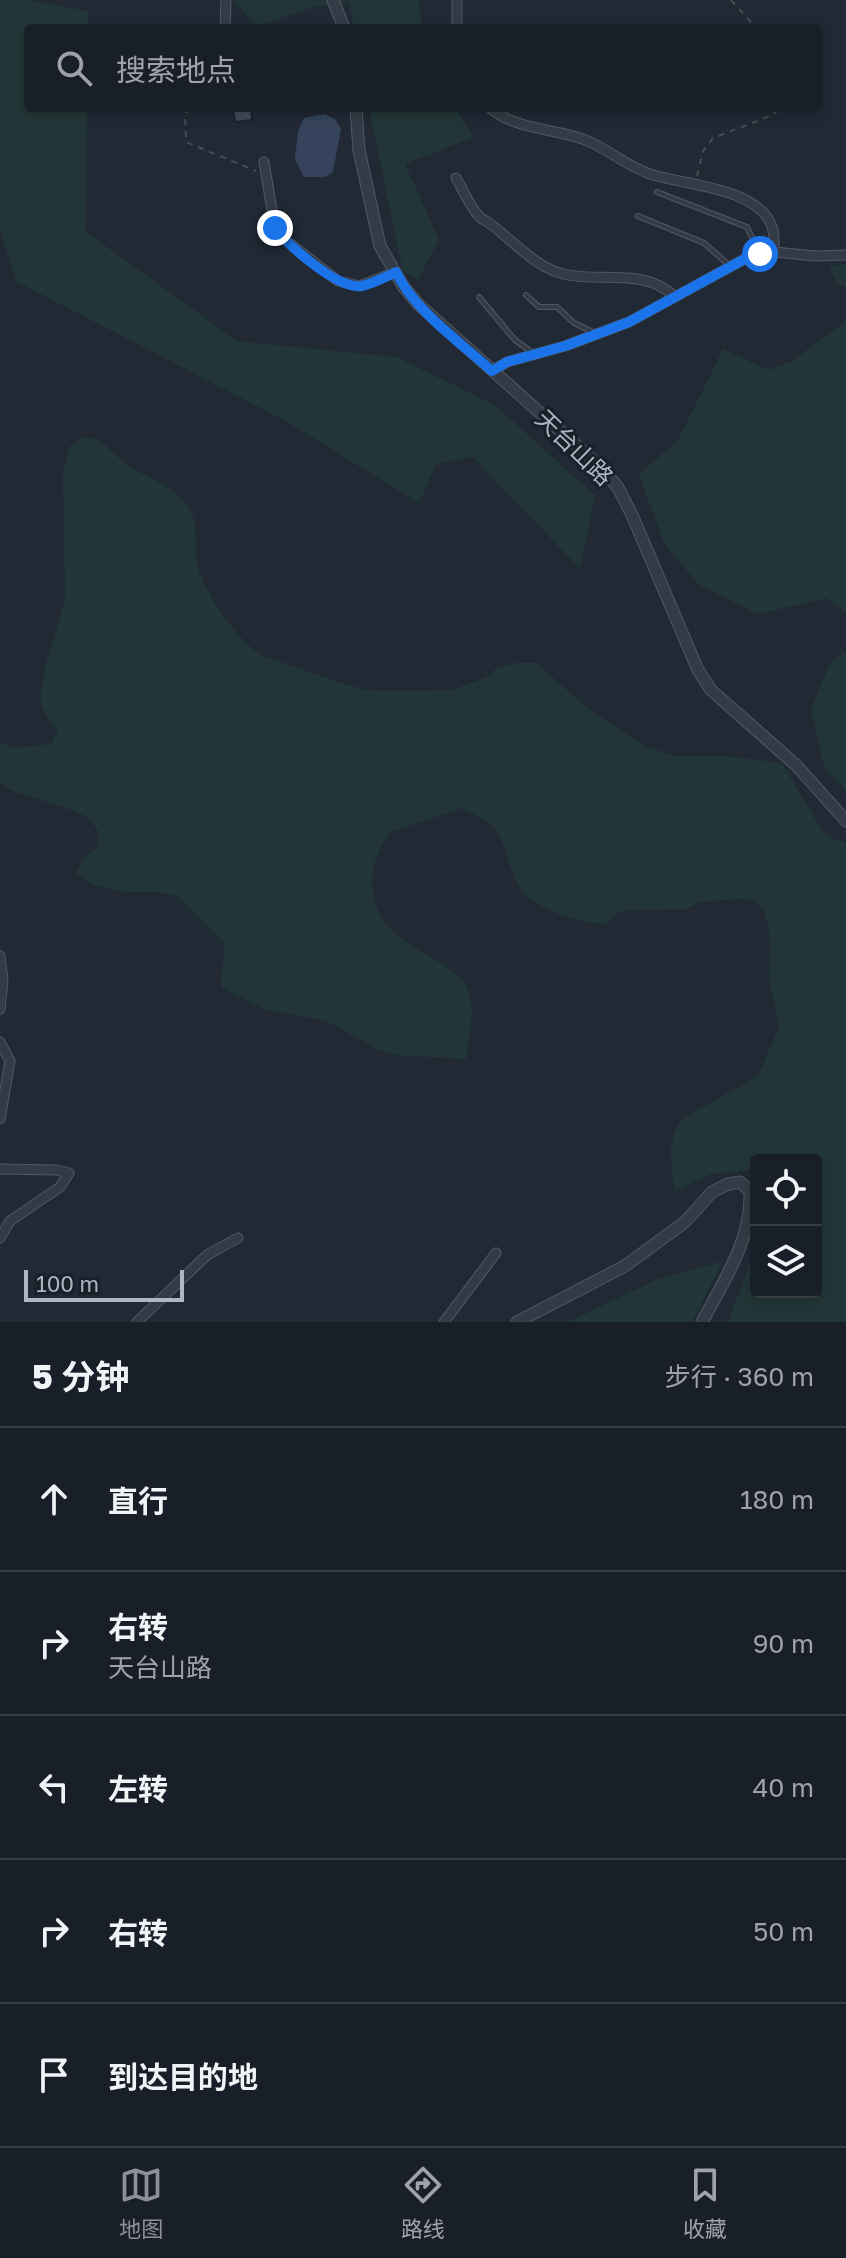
<!DOCTYPE html>
<html lang="zh">
<head>
<meta charset="utf-8">
<style>
	body { margin:0; font-family:"Golos Text","Noto Sans SC",sans-serif; background:#262c34; color:#f1f3f6 }
	.controls { position:absolute; right:24px; bottom:24px; display:grid; overflow:hidden; border-radius:8px; box-shadow:0 4px 12px #0003 }
	.controls button { width:72px; height:72px; display:grid; place-items:center; padding:0; border:0; border-bottom:2px solid #373d45; background:#191f28; color:#f1f3f6; font:40px sans-serif }
	.scale { position:absolute; left:24px; bottom:20px; width:160px; box-sizing:border-box; padding-left:8px; border:4px solid #aeb6c3; border-top:0; font-size:22px; line-height:28px; white-space:nowrap; color:#aeb6c3; -webkit-text-stroke:6px #19202a; paint-order:stroke }
	.stop { position:absolute; width:24px; height:24px; margin:-18px; border:6px solid #1a73e8; border-radius:50%; background:#fff }
	.stop.end { background:#1a73e8; border-color:#fff; box-shadow:0 2px 8px #0008 }
	.list { margin:0; padding:0; list-style:none }
	h2 { display:flex; justify-content:space-between; align-items:center; height:104px; margin:0; padding:0 32px; font-size:34px }
	h2 small { font-size:26px; font-weight:400; color:#9fa2a8 }
	.list li { display:grid; grid-template-columns:52px 1fr auto; gap:24px; align-items:center; box-sizing:border-box; height:144px; padding:0 32px; border-top:2px solid #373d45 }
	.list b { display:block; font-size:30px; white-space:nowrap }
	.list p { margin:0; font-size:26px; white-space:nowrap; color:#9fa2a8 }
	.list em { font-size:26px; font-style:normal; color:#9fa2a8 }
	.icon { flex:none; width:44px; height:44px; fill:none; stroke:currentColor; stroke-width:2; stroke-linecap:round; stroke-linejoin:round }
	.map { position:relative; flex:none; width:846px; height:1322px; overflow:hidden }
	.search { position:absolute; background:#191f28; box-shadow:0 4px 12px #0003; left:24px; right:24px; top:24px; height:88px; display:flex; align-items:center; gap:20px; box-sizing:border-box; padding:0 28px; border-radius:8px; color:#9fa2a8; font-size:30px }
	.sheet { height:824px; background:#191f28 }
	nav { display:flex; justify-content:space-around; align-items:center; box-sizing:border-box; height:112px; border-top:2px solid #373d45; background:#191f28; font-size:22px; color:#9fa2a8 }
	nav a { display:grid; justify-items:center; gap:4px }
	nav .on { color:#8c9099 }
	.map>svg:first-child { display:block }
	.green { fill:#233637 }
	.water { fill:#35445c }
	.building { fill:#424c5a; stroke:#1b222c; stroke-width:2 }
	.lines { fill:none; stroke-linecap:round; stroke-linejoin:round }
	.service-casing { stroke:#515964; stroke-width:6 }
	.minor-casing { stroke:#515964; stroke-width:11 }
	.tertiary-casing { stroke:#515964; stroke-width:13 }
	.path { stroke:#405154; stroke-width:2; stroke-dasharray:6 6; stroke-linecap:butt }
	.service { stroke:#343b46; stroke-width:4 }
	.minor { stroke:#343b46; stroke-width:9 }
	.tertiary { stroke:#343b46; stroke-width:11 }
	.route { stroke:#1a73e8; stroke-width:10 }
	.labels { text-anchor:middle; dominant-baseline:central; stroke-width:6; stroke-linejoin:round; paint-order:stroke }
	.street-label { font-size:24px; fill:#aeb6c3; stroke:#19202a }
</style>
</head>
<body>
<div class="map">
<svg width="846" height="1322" viewBox="0 0 846 1322">
	<rect width="100%" height="100%" fill="#212935"/>
	<g class="green">
		<path d="M0,0H27L88,11V28H28V108H87L86,232L237,341L396,357L495,405L595,496L580,569L473,457L436,464L419,503L286,421L16,281L0,230Z"/>
		<path d="M233,0H418L422,28H354L349,2L314,7L257,26Z"/>
		<path d="M369,108H455L474,137L405,164L439,240L418,279L403,272Z"/>
		<path d="M846,264V286L838,285L829,266Z"/>
		<path d="M846,321V613L827,598L758,614L699,585L664,543L639,474L678,440L723,349L768,370L792,361Z"/>
		<path d="M84,437C88,438 92,437 96,439C103,442 120,460 129,466C149,479 177,487 189,508C199,524 194,545 197,563C201,589 239,643 263,656L344,684L367,690L389,691L452,690L487,677L497,668L515,663H536L591,711L647,747L675,756H725L782,763L821,829L832,838L846,843V1322H728L756,1246V1292H816V1160H756V1171L751,1170L711,1174L675,1191L672,1177L671,1148L674,1133L682,1119L758,1076L779,1027L769,978L770,943L768,924L764,911L754,900L740,899L701,902L686,909L620,911L607,924C581,924 531,909 518,885C507,866 507,838 489,823C482,817 471,813 462,808L389,833C377,853 370,867 373,891C378,936 416,945 448,968C456,974 465,980 468,991C476,1012 469,1038 466,1059L396,1055L378,1050L333,1024L319,1019L267,1010L222,988C220,972 225,959 224,943L177,896L157,892H125L96,886L76,874L82,860L98,846V831L88,817L69,809L10,790L0,782V743L14,748L51,744L58,730L47,717L41,705V690L46,664L65,601L63,472L70,446Z"/>
		<path d="M846,651V790L824,767L811,709L830,663Z"/>
		<path d="M723,1261L692,1322H568L658,1279Z"/>
	</g>
	<path class="water" d="M324,114L335,119L341,129L333,172L325,177H304L295,159L298,131L304,118Z"/>
	<path class="building" d="M233,108H251L252,120L235,122Z"/>
	<g class="lines">
		<g class="service-casing">
			<g id="service">
				<path d="M657,192L747,227L759,252"/>
				<path d="M638,216L704,243L729,265"/>
				<path d="M526,295L539,307H557L574,323L593,332"/>
				<path d="M479,297L515,340L533,353"/>
			</g>
		</g>
		<g class="minor-casing">
			<g id="minor">
				<path d="M457,1V28"/>
				<path d="M225,28L226,0"/>
				<path d="M490,108C517,131 557,128 588,141C611,151 629,168 653,175C687,185 752,188 770,222C775,231 774,241 774,252"/>
				<path d="M264,162L275,228L283,238L338,281L360,286L396,272"/>
				<path d="M456,178C463,189 469,205 478,215C481,219 488,222 493,226C514,242 537,268 563,274C601,283 645,267 675,297"/>
				<path d="M492,371L507,362L565,346L629,322L750,256L774,252L816,256L846,255"/>
				<path d="M0,956L3,981L0,1009"/>
				<path d="M0,1042L10,1061L0,1119"/>
				<path d="M0,1169L56,1170L69,1173L60,1187L10,1221L0,1238"/>
				<path d="M137,1322L207,1255L238,1238"/>
				<path d="M444,1322L496,1253"/>
			</g>
		</g>
		<g class="tertiary-casing">
			<g id="tertiary">
				<path d="M333,0L344,28"/>
				<path d="M356,108L359,150L380,246L403,286L418,304L594,461L617,486L632,515L698,670L711,690L796,765L846,821"/>
				<path d="M517,1322L625,1266L685,1222L712,1192L728,1184L740,1182L750,1191C752,1239 724,1281 702,1322"/>
			</g>
		</g>
		<g class="path">
			<path d="M731,0L756,28"/>
			<path d="M189,108L185,116L186,142L256,171"/>
			<path d="M697,176L703,151L713,138L765,118L783,108"/>
		</g>
		<use href="#service" class="service"/>
		<use href="#minor" class="minor"/>
		<use href="#tertiary" class="tertiary"/>
	</g>
	<g class="lines">
		<path class="route" d="M275,228C289,246 337,289 361,286C373,284 385,277 396,272C413,309 461,343 492,371L507,362L565,346L629,322L750,256L760,254"/>
	</g>
	<g class="labels">
		<g class="street-label">
			<text transform="translate(575 447) rotate(44)">天台山路</text>
		</g>
	</g>
</svg>
<div class="controls">
<button><svg class="icon" aria-label="locate" viewBox="0 0 24 24"><circle cx="12" cy="12" r="6"/><path d="M12 2v4M12 18v4M2 12h4M18 12h4"/></svg></button>
<button><svg class="icon" aria-label="layers" viewBox="0 0 24 24"><path d="M12 4l9 5-9 5-9-5zM3 14l9 5 9-5"/></svg></button>
</div>
<div class="scale">100 m</div>
<div class="stop" style="left:760px;top:254px"></div>
<div class="stop end" style="left:275px;top:228px"></div>
<div class="search"><svg class="icon" aria-label="search" viewBox="0 0 24 24"><circle cx="10" cy="10" r="6"/><path d="M15 15l6 6"/></svg>搜索地点</div>
</div>
<section class="sheet">
<h2>5 分钟<small>步行 · 360 m</small></h2>
<ul class="list">
<li><svg class="icon" aria-label="ahead" viewBox="0 0 24 24"><path d="M12 20V5M6 11l6-6 6 6"/></svg><div><b>直行</b></div><em>180 m</em></li>
<li><svg class="icon" aria-label="right" viewBox="0 0 24 24"><path d="M7 20v-9h11M14 6l5 5-5 5"/></svg><div><b>右转</b><p>天台山路</p></div><em>90 m</em></li>
<li><svg class="icon" aria-label="left" viewBox="0 0 24 24"><path d="M17 20v-9H6M10 6l-5 5 5 5"/></svg><div><b>左转</b></div><em>40 m</em></li>
<li><svg class="icon" aria-label="right" viewBox="0 0 24 24"><path d="M7 20v-9h11M14 6l5 5-5 5"/></svg><div><b>右转</b></div><em>50 m</em></li>
<li><svg class="icon" aria-label="arrive" viewBox="0 0 24 24"><path d="M6 21V4h12l-3 4 3 4H6"/></svg><div><b>到达目的地</b></div></li>
</ul>
</section>
<nav>
<a class="on"><svg class="icon" aria-label="map" viewBox="0 0 24 24"><path d="M3 6l6-2 6 2 6-2v14l-6 2-6-2-6 2zM9 4v14M15 6v14"/></svg>地图</a>
<a><svg class="icon" aria-label="directions" viewBox="0 0 24 24"><path d="M12 3l9 9-9 9-9-9zM9 14v-3h6M13 9l2 2-2 2"/></svg>路线</a>
<a><svg class="icon" aria-label="saved" viewBox="0 0 24 24"><path d="M7 4h10v16l-5-4-5 4z"/></svg>收藏</a>
</nav>
</body>
</html>
